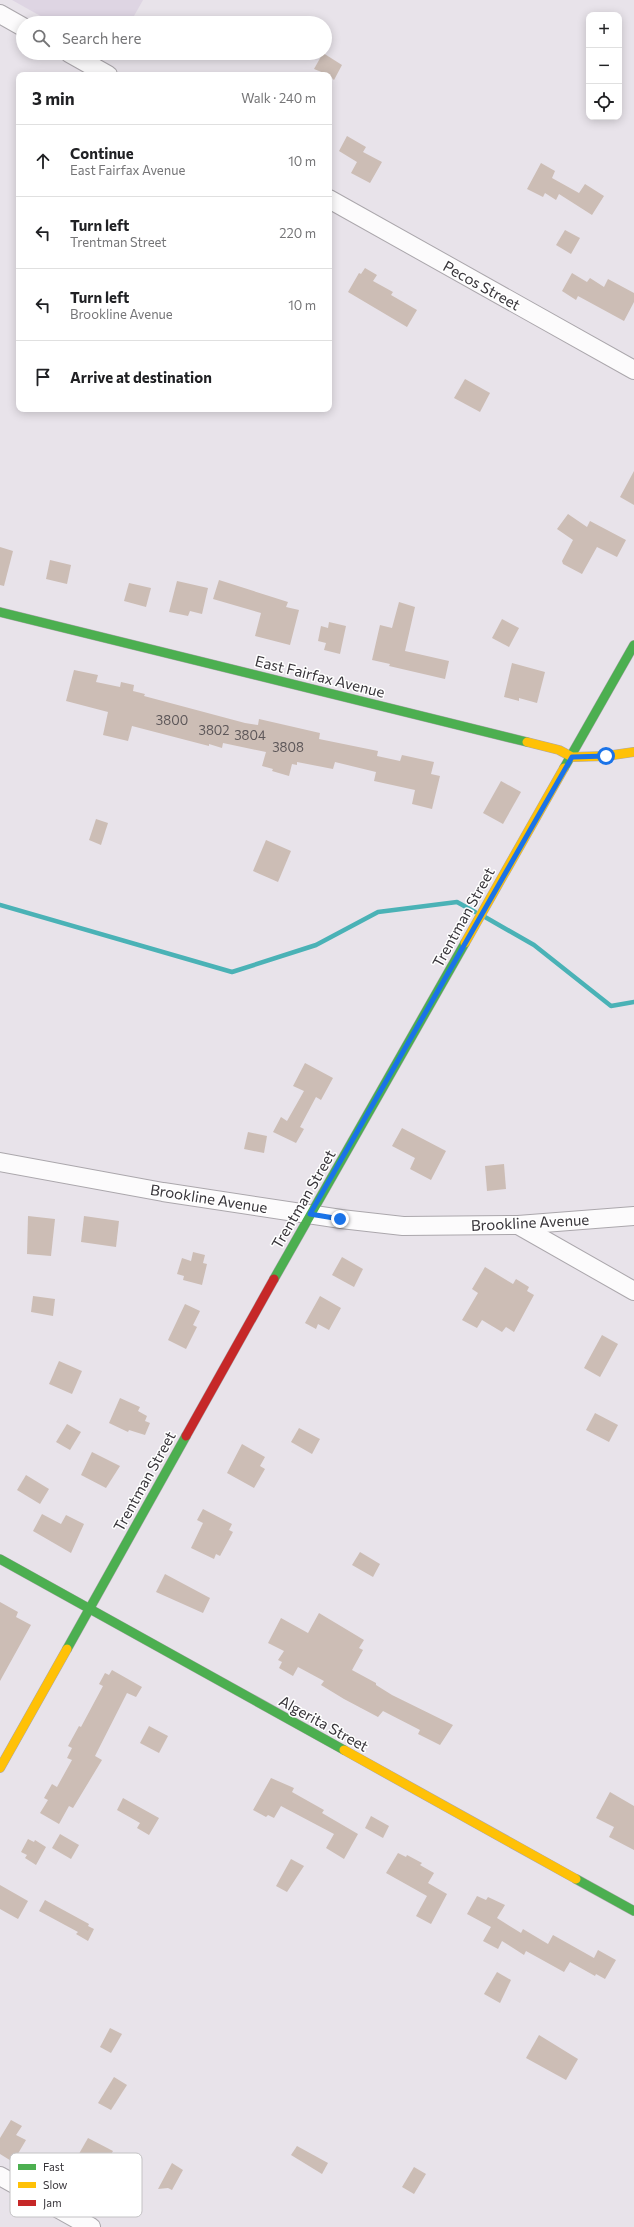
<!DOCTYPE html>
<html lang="en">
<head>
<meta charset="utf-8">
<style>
	body { margin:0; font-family:Commissioner,sans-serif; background:#f2f2f2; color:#202124 }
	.controls { position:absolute; right:12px; top:12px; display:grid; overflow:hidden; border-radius:8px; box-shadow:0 2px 10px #0003 }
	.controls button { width:36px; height:36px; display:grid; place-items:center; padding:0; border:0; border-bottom:1px solid #e0e0e0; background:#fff; color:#202124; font:20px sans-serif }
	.stop { position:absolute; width:12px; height:12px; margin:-9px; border:3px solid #1a73e8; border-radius:50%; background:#fff }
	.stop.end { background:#1a73e8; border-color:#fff; box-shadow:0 1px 4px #0008 }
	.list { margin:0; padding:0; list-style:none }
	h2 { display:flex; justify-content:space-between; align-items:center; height:52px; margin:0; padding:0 16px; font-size:17px }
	h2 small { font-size:13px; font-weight:400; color:#757577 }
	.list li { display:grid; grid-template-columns:26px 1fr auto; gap:12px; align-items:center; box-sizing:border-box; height:72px; padding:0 16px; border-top:1px solid #e0e0e0 }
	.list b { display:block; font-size:15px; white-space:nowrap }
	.list p { margin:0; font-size:13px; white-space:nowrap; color:#757577 }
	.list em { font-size:13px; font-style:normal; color:#757577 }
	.icon { flex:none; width:22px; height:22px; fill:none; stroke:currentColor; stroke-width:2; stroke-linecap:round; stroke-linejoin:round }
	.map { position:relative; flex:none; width:634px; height:2227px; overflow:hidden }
	.search { position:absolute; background:#fff; box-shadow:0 2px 10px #0003; left:16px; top:16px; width:316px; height:44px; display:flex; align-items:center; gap:10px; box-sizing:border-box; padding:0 14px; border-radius:22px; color:#757577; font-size:15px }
	.panel { position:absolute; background:#fff; box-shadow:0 2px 10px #0003; left:16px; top:72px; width:316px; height:340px; border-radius:8px }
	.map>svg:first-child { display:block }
	.built { fill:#ded5e3 }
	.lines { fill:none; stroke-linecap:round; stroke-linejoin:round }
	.stream { stroke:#4ab2b6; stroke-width:4.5 }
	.building { fill:#ccbdb5 }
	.street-casing { stroke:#aba7ac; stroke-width:20 }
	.fast-casing { stroke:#aba7ac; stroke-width:10 }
	.slow-casing { stroke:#aba7ac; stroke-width:10 }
	.jam-casing { stroke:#aba7ac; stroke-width:10 }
	.street { stroke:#fcfbfc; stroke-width:18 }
	.fast { stroke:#4caf50; stroke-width:9 }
	.slow { stroke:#ffc107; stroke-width:9 }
	.jam { stroke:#c62828; stroke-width:9 }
	.route { stroke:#1a73e8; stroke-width:5 }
	.labels { text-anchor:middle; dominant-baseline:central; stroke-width:3; stroke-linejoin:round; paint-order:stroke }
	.number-label { font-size:13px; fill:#5d5759 }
	.street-label { font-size:15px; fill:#38353a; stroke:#fff }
	.key { fill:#fff; stroke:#c3c2c4; stroke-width:1 }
	.key-label { font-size:11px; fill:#38353a }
</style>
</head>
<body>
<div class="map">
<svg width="634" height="2227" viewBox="0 0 634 2227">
	<rect width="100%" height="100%" fill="#e8e3ea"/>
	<path class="built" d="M12,0H143L130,23H53Z"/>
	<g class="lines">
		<g class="stream">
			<path d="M0,905L232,972L316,945L378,912L457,902L475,912"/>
			<path d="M485,917L534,945L611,1006L634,1002"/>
		</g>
	</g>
	<g class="building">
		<path d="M323,53L342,65L334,80L329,75L314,69Z"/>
		<path d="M347,136L366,147L363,152L382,162L370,183L351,173L357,162L339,151Z"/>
		<path d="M541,163L555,171L552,178L579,193L585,184L604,196L592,215L559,194L556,200L545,193L543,197L527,189Z"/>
		<path d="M565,230L580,238L571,254L556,245Z"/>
		<path d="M365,268L377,275L373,281L393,292L391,295L417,310L407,327L348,292L359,273L361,274Z"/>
		<path d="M572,273L587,282L590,278L604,287L608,279L634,293V302L624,321L578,296L576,300L562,291Z"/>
		<path d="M465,379L490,393L480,412L454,398Z"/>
		<path d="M634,471V505L620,497Z"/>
		<path d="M568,514L587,527L590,521L626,540L617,557L597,547L582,574L563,564L562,561L573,540L557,529Z"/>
		<path d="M0,547L13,551L4,586L0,585Z"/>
		<path d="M50,560L71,565L67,584L46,579Z"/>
		<path d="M219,580L288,602L286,607L299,610L290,645L255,636L261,613L213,599Z"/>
		<path d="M177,581L208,588L202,614L190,611L188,616L169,612Z"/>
		<path d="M129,583L151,588L146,607L124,601Z"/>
		<path d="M399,602L415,607L405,651L449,661L445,679L389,666L390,664L372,660L380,625L392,628Z"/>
		<path d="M502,619L519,628L509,647L492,638Z"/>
		<path d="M329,622L346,626L340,654L324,650L326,643L318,641L321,626L328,628Z"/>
		<path d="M512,663L545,672L537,703L519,698V701L504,697Z"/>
		<path d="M74,670L98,675L96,682L120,687L121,682L134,685L133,691L145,694L144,696L245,723L258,725L259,719L320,733L319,739L378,751L377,756L400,761L402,755L434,762L431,774L440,776L432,809L412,804L415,790L374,781L376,772L335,762L333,769L297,762V765L292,764L289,776L272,771L273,769L262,766L266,752L223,743L222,748L209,744V746L132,726L128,741L103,735L108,712L66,701Z"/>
		<path d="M501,781L521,792L503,824L483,813Z"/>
		<path d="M96,819L108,823L101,845L89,840Z"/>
		<path d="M266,840L291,851L278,882L253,871Z"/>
		<path d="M305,1063L333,1078L321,1100L316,1097L300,1127L304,1129L296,1143L273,1132L281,1117L287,1121L304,1091L293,1086Z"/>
		<path d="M402,1128L446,1151L431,1180L410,1169L415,1158L392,1146Z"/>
		<path d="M248,1132L267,1136L264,1153L244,1149Z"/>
		<path d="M504,1164L506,1189L487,1191L485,1166Z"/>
		<path d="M28,1216L55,1219L51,1256L27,1254Z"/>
		<path d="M84,1216L119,1221L116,1247L81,1242Z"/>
		<path d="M193,1252L205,1255L203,1263L207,1264L202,1285L183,1280L184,1276L177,1274L182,1258L191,1261Z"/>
		<path d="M342,1257L363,1269L354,1287L332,1275Z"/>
		<path d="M485,1267L513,1284L516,1279L529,1287L527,1291L534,1295L514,1332L506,1327L502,1332L482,1320L477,1328L462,1320L478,1293L472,1289Z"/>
		<path d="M33,1296L55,1299L53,1316L31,1312Z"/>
		<path d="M320,1296L341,1308L329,1330L318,1324L316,1329L305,1323Z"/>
		<path d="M185,1304L200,1311L193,1325L197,1327L186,1349L168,1340Z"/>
		<path d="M602,1335L618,1344L600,1377L584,1368Z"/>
		<path d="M59,1361L82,1371L72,1394L49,1384Z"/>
		<path d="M120,1398L140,1407L138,1411L147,1416L145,1421L150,1423L145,1435L129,1430L128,1432L109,1423Z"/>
		<path d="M595,1413L618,1425L609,1442L586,1430Z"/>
		<path d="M67,1424L81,1432L70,1450L56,1442Z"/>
		<path d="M299,1428L320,1439L312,1454L291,1442Z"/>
		<path d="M242,1444L265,1457L260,1466L265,1469L254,1488L227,1473Z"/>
		<path d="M92,1452L120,1466L106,1488L81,1475Z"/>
		<path d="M26,1475L49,1489L40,1504L17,1490Z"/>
		<path d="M203,1509L232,1524L229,1530L233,1532L220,1556L216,1554L214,1559L191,1548L203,1523L197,1520Z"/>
		<path d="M42,1514L61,1524L66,1515L84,1524L71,1553L33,1531Z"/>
		<path d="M360,1552L380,1564L373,1577L352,1565Z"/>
		<path d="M165,1574L210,1598L203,1613L156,1592Z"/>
		<path d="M0,1602L18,1612L16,1617L31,1625L0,1681Z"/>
		<path d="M319,1613L364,1640L359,1648L363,1650L352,1670L376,1683V1685L392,1695L453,1725L440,1745L418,1734L420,1730L383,1711L378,1717L344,1699L321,1685L324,1681L298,1667L293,1676L279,1668L282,1662L278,1660L284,1651L268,1643L281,1618L308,1633Z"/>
		<path d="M112,1670L142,1687L136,1697L127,1693L95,1756L102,1760L73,1808L69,1806L59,1824L40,1813L48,1800L44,1798L52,1784L57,1787L72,1760L67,1758L72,1748L68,1746L79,1726L81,1727L103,1686L99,1684L105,1673L109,1675Z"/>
		<path d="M149,1726L168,1736L159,1753L140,1743Z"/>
		<path d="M271,1778L294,1788L292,1792L324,1810L322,1813L358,1834L344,1859L326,1848L334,1834L281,1806L274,1818L268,1815L266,1817L253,1810Z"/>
		<path d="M610,1792L634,1806V1850L609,1837L614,1827L596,1818Z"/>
		<path d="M123,1798L159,1818L149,1835L137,1828L140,1823L117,1810Z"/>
		<path d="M371,1816L389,1826L383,1838L365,1828Z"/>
		<path d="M60,1834L79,1845L71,1859L52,1848Z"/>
		<path d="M28,1839L34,1842L35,1840L46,1847L36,1865L25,1858L27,1855L21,1852Z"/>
		<path d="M398,1853L406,1857L407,1855L422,1863L420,1865L434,1873L428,1883L447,1894L431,1924L416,1916L427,1896L386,1873Z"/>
		<path d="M291,1859L304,1866L287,1892L276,1886Z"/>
		<path d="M0,1885L28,1901L18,1919L0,1909Z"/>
		<path d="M477,1896L486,1900L488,1897L505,1905L497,1918L521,1933L523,1929L548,1944L553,1935L594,1958L598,1950L616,1960L605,1979L596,1974L595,1976L570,1962L564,1972L526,1951L524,1955L502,1941L498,1949L483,1941L491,1927L467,1914Z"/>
		<path d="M45,1900L89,1924L88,1926L94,1929L88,1941L76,1934L78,1932L39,1911Z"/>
		<path d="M497,1972L511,1980L500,2003L484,1994Z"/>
		<path d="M110,2028L122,2034L111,2053L100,2047Z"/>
		<path d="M539,2035L578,2059L566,2080L526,2058Z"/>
		<path d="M114,2077L127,2085L111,2110L98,2103Z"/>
		<path d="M11,2120L22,2126L16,2135L26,2140L13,2162L0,2154V2138Z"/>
		<path d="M88,2138L113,2151L101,2171L76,2159Z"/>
		<path d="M297,2146L328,2163L322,2174L291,2155Z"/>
		<path d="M172,2163L183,2170L172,2190L168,2188L158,2189Z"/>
		<path d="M414,2167L426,2174L414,2194L402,2187Z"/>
	</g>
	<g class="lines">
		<g class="street-casing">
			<g id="street">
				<path d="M0,14L23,27"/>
				<path d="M69,53L108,75"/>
				<path d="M329,199L634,370"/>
				<path d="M0,1162L163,1192L341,1219L403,1226L518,1225L634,1216"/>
				<path d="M518,1225L634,1291"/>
				<path d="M0,2176L91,2227"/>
			</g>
		</g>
		<g class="fast-casing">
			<g id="fast">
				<path d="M0,612L527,742"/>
				<path d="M564,768L634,645"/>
				<path d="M274,1279L465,943"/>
				<path d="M0,1559L344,1750"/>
				<path d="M67,1649L186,1436"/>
				<path d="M576,1879L634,1911"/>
			</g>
		</g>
		<g class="slow-casing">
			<g id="slow">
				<path d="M527,742L559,750L572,757L606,756L634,752"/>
				<path d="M465,943L564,768"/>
				<path d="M344,1750L576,1879"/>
				<path d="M0,1768L67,1649"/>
			</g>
		</g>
		<g class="jam-casing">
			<path id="jam" d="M186,1436L274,1279"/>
		</g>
		<use href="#street" class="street"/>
		<use href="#fast" class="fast"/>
		<use href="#slow" class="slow"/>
		<use href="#jam" class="jam"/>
	</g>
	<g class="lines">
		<path class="route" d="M340,1219L310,1214L572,757L606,756"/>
	</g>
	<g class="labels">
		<g class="number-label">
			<text x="172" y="720">3800</text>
			<text x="214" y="730">3802</text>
			<text x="250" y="735">3804</text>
			<text x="288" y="747">3808</text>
		</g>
		<g class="street-label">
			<text transform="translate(482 285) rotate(29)">Pecos Street</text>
			<text transform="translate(320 676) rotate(14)">East Fairfax Avenue</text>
			<text transform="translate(463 917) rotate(-61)">Trentman Street</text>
			<text transform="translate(209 1198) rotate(9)">Brookline Avenue</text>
			<text transform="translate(303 1199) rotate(-60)">Trentman Street</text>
			<text transform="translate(530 1222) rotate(-3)">Brookline Avenue</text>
			<text transform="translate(144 1481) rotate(-61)">Trentman Street</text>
			<text transform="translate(324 1723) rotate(29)">Algerita Street</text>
		</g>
	</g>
	<rect x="10" y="2153" width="132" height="64" rx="6" class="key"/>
	<rect x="18" y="2164" width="18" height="6" fill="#4caf50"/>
	<rect x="18" y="2182" width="18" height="6" fill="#ffc107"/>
	<rect x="18" y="2200" width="18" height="6" fill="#c62828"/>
	<g class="key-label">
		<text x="43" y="2171">Fast</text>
		<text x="43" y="2189">Slow</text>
		<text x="43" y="2207">Jam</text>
	</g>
</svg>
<div class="controls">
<button>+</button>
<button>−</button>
<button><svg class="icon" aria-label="locate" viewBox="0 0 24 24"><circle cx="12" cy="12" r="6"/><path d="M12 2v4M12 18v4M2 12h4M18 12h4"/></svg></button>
</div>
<div class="stop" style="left:606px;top:756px"></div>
<div class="stop end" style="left:340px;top:1219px"></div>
<div class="search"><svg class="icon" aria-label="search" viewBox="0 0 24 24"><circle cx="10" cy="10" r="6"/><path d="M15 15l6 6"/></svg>Search here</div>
<section class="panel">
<h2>3 min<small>Walk · 240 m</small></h2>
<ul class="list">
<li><svg class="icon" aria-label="ahead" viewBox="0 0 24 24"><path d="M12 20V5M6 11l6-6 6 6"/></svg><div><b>Continue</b><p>East Fairfax Avenue</p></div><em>10 m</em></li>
<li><svg class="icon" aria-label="left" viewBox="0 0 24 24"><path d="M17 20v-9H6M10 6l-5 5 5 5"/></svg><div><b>Turn left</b><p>Trentman Street</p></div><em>220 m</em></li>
<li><svg class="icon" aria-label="left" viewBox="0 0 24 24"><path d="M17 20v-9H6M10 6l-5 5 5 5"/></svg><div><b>Turn left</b><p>Brookline Avenue</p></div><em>10 m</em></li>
<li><svg class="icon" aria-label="arrive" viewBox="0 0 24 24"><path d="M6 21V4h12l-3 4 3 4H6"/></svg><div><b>Arrive at destination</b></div></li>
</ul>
</section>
</div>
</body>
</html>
